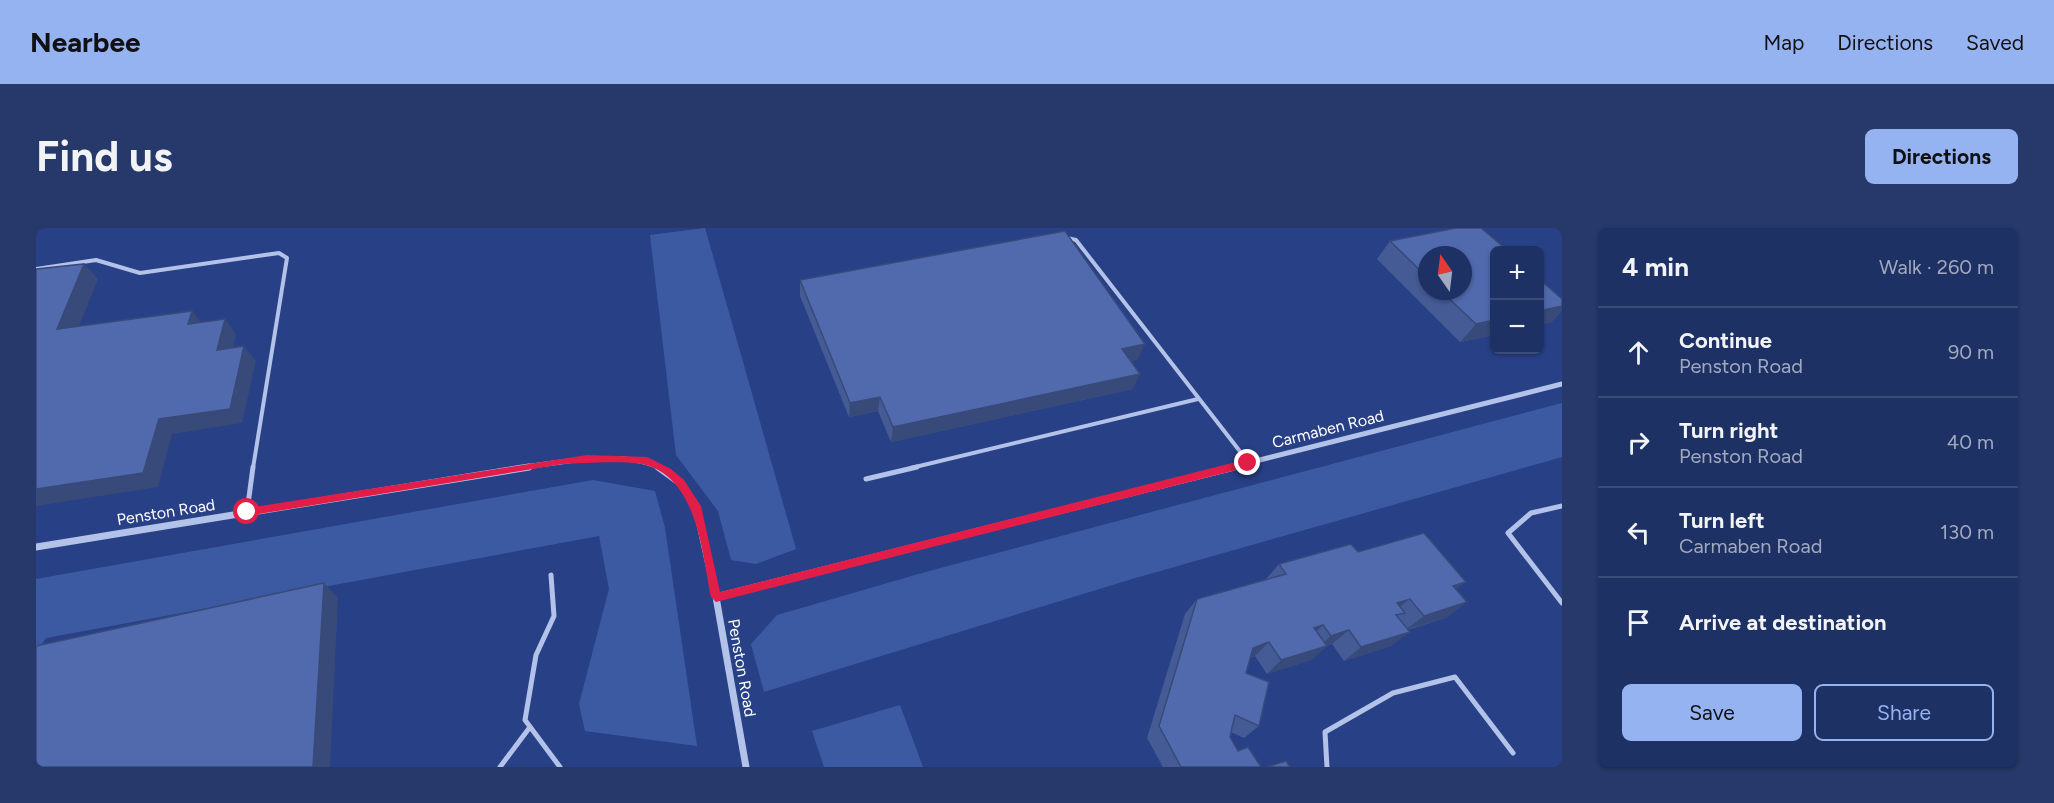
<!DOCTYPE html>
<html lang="en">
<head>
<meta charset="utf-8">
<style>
	body { margin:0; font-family:Figtree,sans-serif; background:#26396a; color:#f1f3f6 }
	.controls { position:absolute; right:18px; top:18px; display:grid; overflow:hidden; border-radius:9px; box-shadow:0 2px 4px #0004 }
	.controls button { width:54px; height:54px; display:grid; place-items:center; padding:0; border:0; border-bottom:2px solid #3c4c78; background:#1e3164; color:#f1f3f6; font:30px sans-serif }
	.compass { position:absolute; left:1382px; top:18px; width:54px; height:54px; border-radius:50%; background:#1e3164; box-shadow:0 2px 4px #0004; rotate:346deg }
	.stop { position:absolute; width:18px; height:18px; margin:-14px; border:4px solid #e11d48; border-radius:50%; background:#fff }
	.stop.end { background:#e11d48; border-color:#fff; box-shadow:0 2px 6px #0008 }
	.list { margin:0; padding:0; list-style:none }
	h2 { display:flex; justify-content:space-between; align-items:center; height:78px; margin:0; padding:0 24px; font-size:26px }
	h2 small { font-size:20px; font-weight:400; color:#a1a9bf }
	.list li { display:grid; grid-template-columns:39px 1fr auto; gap:18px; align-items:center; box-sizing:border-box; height:90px; padding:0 24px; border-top:2px solid #3c4c78 }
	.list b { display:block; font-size:22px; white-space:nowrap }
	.list p { margin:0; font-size:20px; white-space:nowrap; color:#a1a9bf }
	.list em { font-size:20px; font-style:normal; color:#a1a9bf }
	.actions { display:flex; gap:12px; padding:18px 24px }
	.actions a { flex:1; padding:14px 0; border:2px solid #95b2f1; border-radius:9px; text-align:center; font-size:21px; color:#95b2f1 }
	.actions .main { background:#95b2f1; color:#111 }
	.icon { flex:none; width:33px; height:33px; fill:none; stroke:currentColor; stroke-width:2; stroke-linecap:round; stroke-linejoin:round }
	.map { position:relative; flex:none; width:1526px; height:539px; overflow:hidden; border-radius:9px }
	header { display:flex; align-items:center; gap:36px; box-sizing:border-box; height:84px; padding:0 30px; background:#95b2f1; color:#111 }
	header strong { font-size:28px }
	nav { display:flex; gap:33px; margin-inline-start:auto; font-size:21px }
	.intro { display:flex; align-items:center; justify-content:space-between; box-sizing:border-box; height:144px; padding:0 36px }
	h1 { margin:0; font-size:42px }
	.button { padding:15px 27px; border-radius:9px; background:#95b2f1; color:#111; font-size:21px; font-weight:700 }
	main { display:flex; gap:36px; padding:0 36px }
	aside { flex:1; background:#1e3164; border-radius:9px; box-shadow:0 2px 4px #0004 }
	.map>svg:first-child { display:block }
	.green { fill:#3c5aa2 }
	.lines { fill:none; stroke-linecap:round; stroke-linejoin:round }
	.service-far1 { stroke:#b3c2e8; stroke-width:4 }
	.service { stroke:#b3c2e8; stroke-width:5 }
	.minor-far1 { stroke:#b3c2e8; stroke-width:5 }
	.minor { stroke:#b3c2e8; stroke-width:7 }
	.wall { fill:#455b95; fill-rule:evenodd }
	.shaded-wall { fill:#384a79 }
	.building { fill:#506aad; stroke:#384a79; stroke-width:1.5 }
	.route { fill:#e11d48 }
	.labels { text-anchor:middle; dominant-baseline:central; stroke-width:5; stroke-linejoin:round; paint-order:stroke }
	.street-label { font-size:16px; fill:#fff; stroke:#284186 }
</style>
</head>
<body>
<header>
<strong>Nearbee</strong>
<nav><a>Map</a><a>Directions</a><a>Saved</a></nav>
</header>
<div class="intro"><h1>Find us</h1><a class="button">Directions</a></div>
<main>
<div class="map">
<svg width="1526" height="539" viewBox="0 0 1526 539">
	<rect width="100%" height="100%" fill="#284186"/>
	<g class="green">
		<path d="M669,0L760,321L720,336L695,332L682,283L640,227L614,7Z"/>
		<path d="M1526,175V229L1096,351L728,464L715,416L741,387L893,343Z"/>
		<path d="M557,252L619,263L629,300L661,518L549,503L543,476L573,361L563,308L10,410L0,424V351Z"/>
		<path d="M864,477L887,539H788L776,503Z"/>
	</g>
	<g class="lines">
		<g class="service-far1">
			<path d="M1031,10L1040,12L1213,235"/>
			<path d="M0,41L60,32L104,45L243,25L251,30L217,240"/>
			<path d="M875,240L1162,171"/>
		</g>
		<g class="service">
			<path d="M830,251L881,239"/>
			<path d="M1526,278L1495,285L1472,305L1526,375"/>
			<path d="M211,284L217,239"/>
			<path d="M515,347L518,388L500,427L489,492L524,539"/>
			<path d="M464,539L494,499"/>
			<path d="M1291,539L1289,504L1357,465L1419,449L1477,525"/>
		</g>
		<g class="minor-far1">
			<path d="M483,240C522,234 589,222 625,240"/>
			<path d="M1192,240L1526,156"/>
		</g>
		<g class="minor">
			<path d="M622,239L644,255L660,278L680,369L710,539"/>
			<path d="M0,319L493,239"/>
			<path d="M680,369L1198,239"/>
		</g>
	</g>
	<g class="wall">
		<path d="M1420,0H1445L1471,22H1458V107L1424,114L1341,31L1354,13ZM1391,27H1427V63H1391Z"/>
		<path d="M764,52L1102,131L1095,133L1097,161L855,214L842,183L813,189L764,68Z"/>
		<path d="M1322,324L1420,361L1412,389L1372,402L1355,418L1308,433L1296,416L1291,418L1275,432L1231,446L1219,428L1214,430L1210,445L1223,498L1208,510L1195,504L1194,509L1202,523L1225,539H1127L1111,510L1149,386L1161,371L1230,351L1243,336Z"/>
	</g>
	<g class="shaded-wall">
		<path d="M48,36L62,51L36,116L21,101Z"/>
		<path d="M1526,78V83L1515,95L1503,97V83Z"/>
		<path d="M156,83L168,98L152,96Z"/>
		<path d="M189,91L200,106L193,137L181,122Z"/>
		<path d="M1458,92V107L1424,114L1440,96Z"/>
		<path d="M1109,116L1102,131L1080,136L1086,121Z"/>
		<path d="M208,118L220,133L206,195L136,206L122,259L0,278V261L123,191Z"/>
		<path d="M1104,146L1097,161L855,214L857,199Z"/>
		<path d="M844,169L842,183L813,189L814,175Z"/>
		<path d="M1430,354L1411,368L1417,358Z"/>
		<path d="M288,355L302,370L294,539H277Z"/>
		<path d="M1374,371L1356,385L1361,375Z"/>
		<path d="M1431,374L1412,389L1369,402L1388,388Z"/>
		<path d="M1287,397L1272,411L1278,400Z"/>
		<path d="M1313,402L1296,416L1279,422L1295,408Z"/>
		<path d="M1374,404L1355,418L1308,433L1325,419Z"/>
		<path d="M1233,414L1219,428L1203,433L1217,420Z"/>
		<path d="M1291,418L1275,432L1231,446L1245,432Z"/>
	</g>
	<g class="building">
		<path d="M1420,0H1445L1471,22H1458V92L1440,96L1405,63H1427V27H1391V49L1354,13Z"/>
		<path d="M1029,3L1109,116L1086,121L1104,146L857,199L844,169L814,175L764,52Z"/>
		<path d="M48,36L21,101L156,83L152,96L189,91L181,122L208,118L194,181L123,191L107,245L0,261V41Z"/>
		<path d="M1503,51L1526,71V78L1503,83Z"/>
		<path d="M1388,305L1430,354L1417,358L1431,374L1388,388L1374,371L1361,375L1369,385L1360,387L1374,404L1325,419L1313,402L1295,408L1287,397L1278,400L1291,418L1245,432L1233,414L1217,420L1210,445L1233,454L1223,498L1199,487L1194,509L1202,523L1212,519L1225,539H1145L1123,498L1161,371L1250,346L1243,336L1315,316L1322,324Z"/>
		<path d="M288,355L277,539H0V418Z"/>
		<path d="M1250,533L1254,539H1231Z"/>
	</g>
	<path class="route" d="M551,227L611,229L635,241L648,252L665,278L684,364L1212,231L1217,235L1212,239L680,374L675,369C666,326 662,252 610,237C593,232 546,235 527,236L211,288L206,284L211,280Z"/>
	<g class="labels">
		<g class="street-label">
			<text transform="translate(1292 201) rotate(-14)">Carmaben Road</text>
			<text transform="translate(130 284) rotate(-9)">Penston Road</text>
			<text transform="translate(706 440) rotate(80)">Penston Road</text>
		</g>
	</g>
</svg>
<div class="controls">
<button>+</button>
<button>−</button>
</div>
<svg class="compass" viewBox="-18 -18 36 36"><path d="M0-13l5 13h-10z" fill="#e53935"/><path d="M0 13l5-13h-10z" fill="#a1a9bf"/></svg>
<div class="stop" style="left:211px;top:284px"></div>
<div class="stop end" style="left:1212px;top:235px"></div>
</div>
<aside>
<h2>4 min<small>Walk · 260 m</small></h2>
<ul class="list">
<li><svg class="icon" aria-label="ahead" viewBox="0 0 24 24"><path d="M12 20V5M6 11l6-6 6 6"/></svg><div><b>Continue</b><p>Penston Road</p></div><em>90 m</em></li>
<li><svg class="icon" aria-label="right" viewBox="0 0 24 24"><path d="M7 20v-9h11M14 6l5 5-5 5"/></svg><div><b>Turn right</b><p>Penston Road</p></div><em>40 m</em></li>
<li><svg class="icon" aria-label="left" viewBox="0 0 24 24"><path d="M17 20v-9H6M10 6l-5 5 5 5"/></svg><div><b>Turn left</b><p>Carmaben Road</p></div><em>130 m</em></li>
<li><svg class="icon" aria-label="arrive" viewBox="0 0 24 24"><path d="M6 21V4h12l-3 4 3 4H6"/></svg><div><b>Arrive at destination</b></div></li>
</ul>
<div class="actions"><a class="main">Save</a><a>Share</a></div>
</aside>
</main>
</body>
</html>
